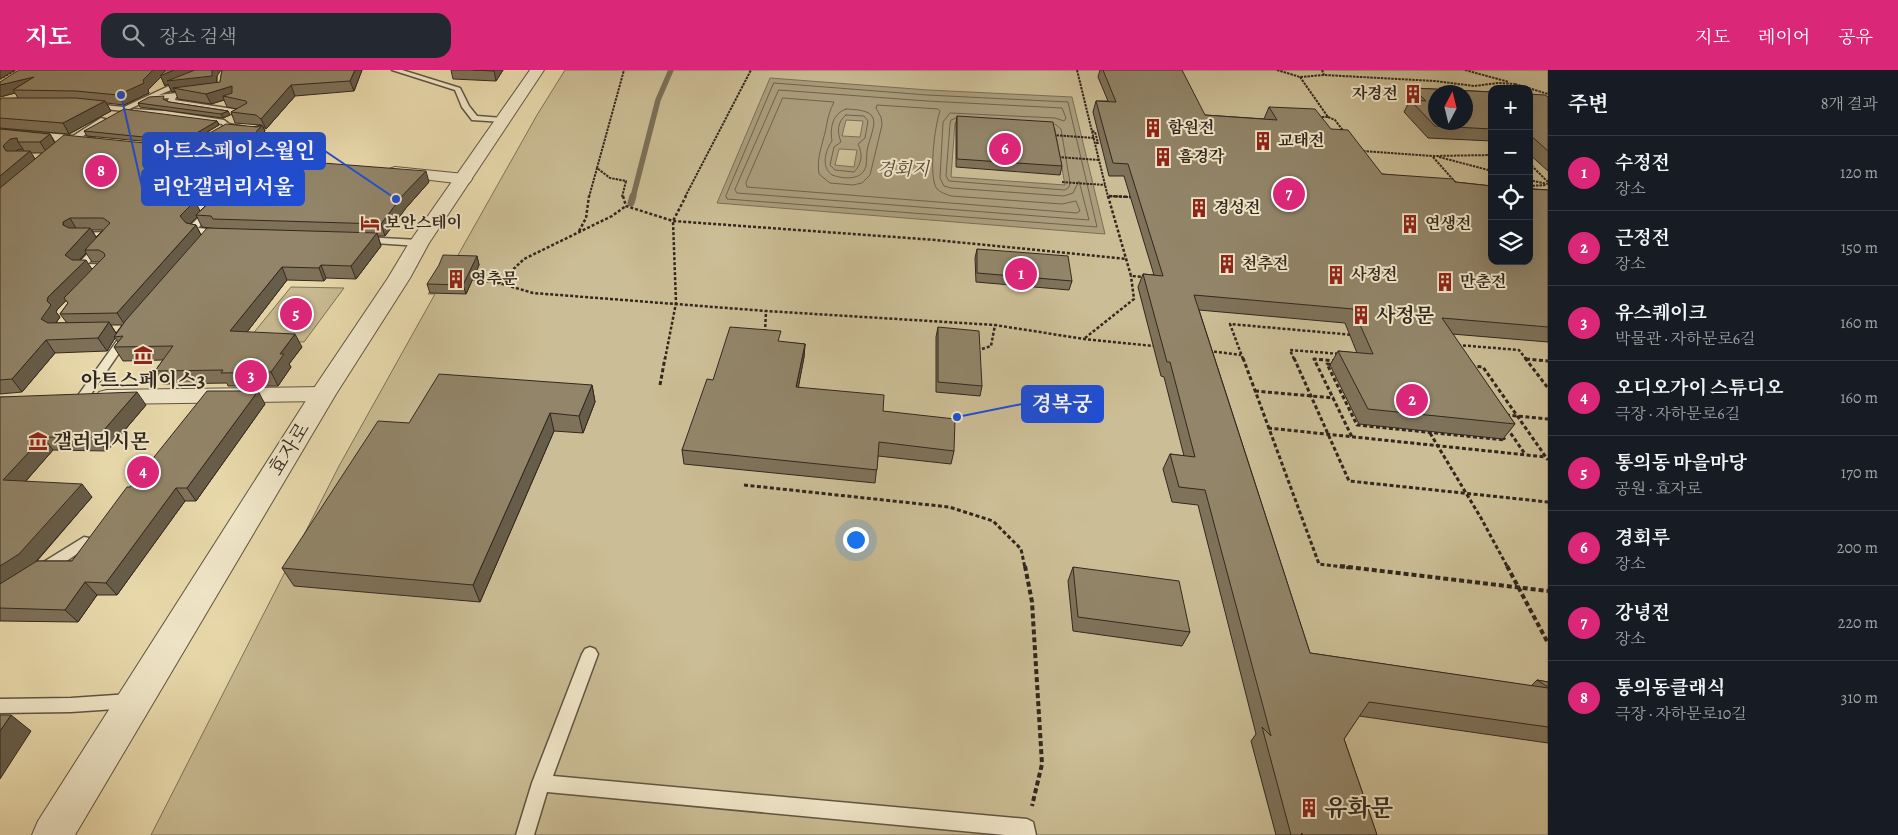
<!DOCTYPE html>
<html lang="ko">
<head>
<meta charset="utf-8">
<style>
	body { margin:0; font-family:Alegreya,"Noto Serif KR",serif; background:#242831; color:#f1f3f6 }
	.controls { position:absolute; right:15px; top:15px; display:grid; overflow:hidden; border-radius:10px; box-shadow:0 5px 20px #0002 }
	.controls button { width:45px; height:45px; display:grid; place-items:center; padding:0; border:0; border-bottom:1px solid #363941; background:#171b24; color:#f1f3f6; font:25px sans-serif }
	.compass { position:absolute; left:1428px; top:15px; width:45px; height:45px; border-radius:50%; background:#171b24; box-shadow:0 5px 20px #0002; rotate:7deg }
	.you { position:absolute; left:855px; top:469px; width:18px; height:18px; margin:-12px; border:4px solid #fff; border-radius:50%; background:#1a73e8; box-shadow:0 0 0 8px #1a73e833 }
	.badge { display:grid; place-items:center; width:32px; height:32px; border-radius:50%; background:#db2777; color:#fff; font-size:16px; font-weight:700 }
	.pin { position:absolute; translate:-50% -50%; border:2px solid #fff; box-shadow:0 1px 5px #0006 }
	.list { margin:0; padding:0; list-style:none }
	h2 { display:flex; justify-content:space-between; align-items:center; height:65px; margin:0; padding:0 20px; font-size:21px }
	h2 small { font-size:16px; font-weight:400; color:#9ea1a6 }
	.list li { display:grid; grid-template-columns:32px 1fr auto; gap:15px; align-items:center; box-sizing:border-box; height:75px; padding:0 20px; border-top:1px solid #363941 }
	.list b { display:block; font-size:19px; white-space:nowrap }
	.list p { margin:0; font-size:16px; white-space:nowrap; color:#9ea1a6 }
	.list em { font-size:16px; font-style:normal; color:#9ea1a6 }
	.icon { flex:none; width:28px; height:28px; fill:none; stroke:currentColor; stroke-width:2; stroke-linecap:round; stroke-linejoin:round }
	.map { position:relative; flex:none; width:1548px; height:765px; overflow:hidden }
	header { display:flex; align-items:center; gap:30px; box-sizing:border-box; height:70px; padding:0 25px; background:#db2777; color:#fff }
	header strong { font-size:24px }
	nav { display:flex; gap:28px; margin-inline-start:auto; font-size:18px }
	.search { width:350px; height:45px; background:#242831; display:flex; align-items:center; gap:12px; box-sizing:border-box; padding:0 18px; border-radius:15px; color:#9ea1a6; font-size:19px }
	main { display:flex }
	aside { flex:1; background:#171b24 }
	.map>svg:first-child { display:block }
	.green { fill:#cbbd95; stroke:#7e725a; fill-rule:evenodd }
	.water { fill:#ab9e7d; stroke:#7b6f57; fill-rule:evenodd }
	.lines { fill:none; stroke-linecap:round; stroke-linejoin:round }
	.shore { stroke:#6e634e; stroke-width:1 }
	.stream-far1 { stroke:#7b6f57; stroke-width:5.5 }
	.stream { stroke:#7b6f57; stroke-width:7 }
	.service-casing { stroke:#605542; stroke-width:3 }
	.minor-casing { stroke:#605542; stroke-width:2 }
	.tertiary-casing { stroke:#605542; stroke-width:2 }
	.path-far3 { stroke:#32281f; stroke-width:2; stroke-dasharray:2.5 1; stroke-linecap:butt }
	.path-far2 { stroke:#32281f; stroke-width:2.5; stroke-dasharray:3 2; stroke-linecap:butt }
	.path-far1 { stroke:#32281f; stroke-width:3; stroke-dasharray:4 2.5; stroke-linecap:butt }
	.path { stroke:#32281f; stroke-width:4; stroke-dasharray:5 3; stroke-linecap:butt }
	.service { fill:#f1e8ca; fill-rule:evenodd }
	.minor { fill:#f1e8ca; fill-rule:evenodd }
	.tertiary { fill:#f1e8ca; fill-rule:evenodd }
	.wall { fill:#7e725a; stroke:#32281f; fill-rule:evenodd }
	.shaded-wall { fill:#665d4a; stroke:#32281f }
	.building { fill:#928569; stroke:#32281f; fill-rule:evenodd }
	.labels { text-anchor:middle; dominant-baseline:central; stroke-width:4; stroke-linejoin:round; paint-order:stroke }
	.far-poi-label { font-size:16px; font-weight:bold; fill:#32281f; stroke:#f1e8ca; text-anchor:start }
	.far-water-label { font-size:18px; font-style:italic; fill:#564b3b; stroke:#f1e8ca }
	.poi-label { font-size:20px; font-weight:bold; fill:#32281f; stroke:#f1e8ca; text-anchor:start }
	.street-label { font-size:20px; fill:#32281f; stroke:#f1e8ca }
	.near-poi-label { font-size:24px; font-weight:bold; fill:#32281f; stroke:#f1e8ca; text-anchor:start }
	.leader { fill:none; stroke:#1d4ed8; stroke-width:2 }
	.callout-dot { fill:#1d4ed8; stroke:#f1e8ca; stroke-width:2 }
	.callout { fill:#1d4ed8; stroke:#1d4ed8; stroke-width:2 }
	.callout-label { font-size:21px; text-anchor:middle; font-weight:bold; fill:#fff }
</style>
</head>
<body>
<header>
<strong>지도</strong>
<div class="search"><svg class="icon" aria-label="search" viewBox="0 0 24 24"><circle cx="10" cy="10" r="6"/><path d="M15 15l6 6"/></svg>장소 검색</div>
<nav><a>지도</a><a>레이어</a><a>공유</a></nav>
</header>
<main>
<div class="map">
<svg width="1548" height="765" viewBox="0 0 1548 765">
	<rect width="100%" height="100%" fill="#eadbad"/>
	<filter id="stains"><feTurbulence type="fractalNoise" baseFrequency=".004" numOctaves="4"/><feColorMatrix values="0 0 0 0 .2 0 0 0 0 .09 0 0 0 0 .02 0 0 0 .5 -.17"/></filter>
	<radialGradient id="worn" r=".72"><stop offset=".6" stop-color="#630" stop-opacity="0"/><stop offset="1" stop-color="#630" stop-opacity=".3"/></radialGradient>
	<g class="green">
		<path d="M565,0H1548V765H151L339,396L435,224H428L453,194L537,45ZM1492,19H1529V191H1492ZM1436,22H1466V52H1436Z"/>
		<path d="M291,217L344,218L304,272L247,271Z"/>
	</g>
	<path class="water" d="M770,8L928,20L1072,27L1105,164L717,133ZM846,50L863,51L860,67L842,66ZM955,53L1055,59L1065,115L951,107ZM839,79L857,80L854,97L835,95Z"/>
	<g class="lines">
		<g class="shore">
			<path d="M774,13L927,25L1068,32L1097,157L727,129L726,126Z"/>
			<path d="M779,20L927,31L1062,38L1066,48L1064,51L1055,48L950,43L943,52L940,108L944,116L951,118L1064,126L1073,123L1079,111L1089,150L737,123L735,120Z"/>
			<path d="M783,28L834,32C826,48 828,54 823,70C820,83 817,90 819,104L830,113L853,115L862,113L870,105L882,55L881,47L876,38L877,35L938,39L940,41C935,54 928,108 937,119C941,123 946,124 951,126L1062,134L1076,131L1080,141L1077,143L747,117L746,113Z"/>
			<path d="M846,39C881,40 876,50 868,76C866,83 867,90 866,96C862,111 844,109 832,105C821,97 825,81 832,71C830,58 832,44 846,39Z"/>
			<path d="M846,45L864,46L868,51L865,68L858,74C863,84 862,94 854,102L835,100L830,95L834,77L841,72C837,62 837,52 846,45Z"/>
			<path d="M956,48L951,50L950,54L946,106L949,111L1065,120L1069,117L1070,113L1061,59L1055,54"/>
		</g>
		<path class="stream-far1" d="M633,127L658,30L671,0"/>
		<path class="stream" d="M631,133L633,126"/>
		<g class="service-casing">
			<g id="service">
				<path d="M209,0H218L159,25L194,21L198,23L196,24L176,27L175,30L246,41H249V45L244,46L171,34L167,32L169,28L151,29L125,41L92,38L88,36L92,34L124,37L171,15Z"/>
				<path d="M392,0H402L460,18L469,36L477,46L503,48L507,50L503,52L472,50L462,37L455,20Z"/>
				<path d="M133,39L165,41L224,50L229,54L245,57C239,61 226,60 222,54L165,45L136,43H133Z"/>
				<path d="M101,48L108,50L66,77L59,75Z"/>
				<path d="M209,63L216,65L188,83L181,81Z"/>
				<path d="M191,135L212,136L216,139L198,158L217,160L219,162L212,170H206L204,168L207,165L194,164L188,158L205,141L188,140L187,138Z"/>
				<path d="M110,162L115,165L88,194L109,195V199L103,203L98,200L77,199V195L102,168H79L76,167V163Z"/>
				<path d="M363,167L419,170L424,173L419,176L360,172V168Z"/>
				<path d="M125,264L130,267L87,330H79L77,327L79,324L121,265Z"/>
				<path d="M84,467L89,468L91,472L89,476L47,504L42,506L37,504L35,500L37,496Z"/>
				<path d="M590,577L595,579L598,584L553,706L1027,749L1033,752L1036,765H1005L547,722L534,765H516L532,713L582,584L585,579Z"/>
				<path d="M130,624L136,626L138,631L136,636L130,638L71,642L0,643V629L71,628Z"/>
			</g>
		</g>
		<g class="minor-casing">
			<g id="minor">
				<path d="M0,59L90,67L95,68L97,71L95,74L90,75L0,67Z"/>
				<path d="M395,97L464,104L470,106L472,109L470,112L464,114L389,105L387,102L389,99Z"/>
				<path d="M323,317L331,319L334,324L331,329L323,331L107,334L99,332L96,327L99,322L107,320Z"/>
			</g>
		</g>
		<g class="tertiary-casing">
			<path id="tertiary" d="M530,0H544L429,173L410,208L336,324L75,765H32L38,751L314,318L388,208L409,173Z"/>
		</g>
		<g class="path-far3">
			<path d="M1077,0L1108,127"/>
			<path d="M1277,0L1300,7L1324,5L1435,11L1474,16L1498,13L1515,14"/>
			<path d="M1322,0L1324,5"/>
			<path d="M1465,0L1509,12"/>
			<path d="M1300,7L1328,47H1319"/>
			<path d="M0,9L16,0"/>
			<path d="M1515,14L1548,24"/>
			<path d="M1328,47L1335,50L1345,63"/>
			<path d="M1092,61L1095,62L1098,73H1095"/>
			<path d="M1053,65L1094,68"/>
			<path d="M1363,81L1433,86L1492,85"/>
			<path d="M1058,87L1099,90"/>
			<path d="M1433,87L1457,114"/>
			<path d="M1439,87L1492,101"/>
			<path d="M1529,93L1548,112"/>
			<path d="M1529,110L1548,114"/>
			<path d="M1062,112L1105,115"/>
			<path d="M1529,116L1546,115"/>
			<path d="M1109,126L1128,127"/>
			<path d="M589,127L597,98"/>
			<path d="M622,127L626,111L610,108L597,98L624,0"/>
			<path d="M685,127L751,0"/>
		</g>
		<g class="path-far2">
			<path d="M623,126L626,136L673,151L936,170L1127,189"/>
			<path d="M1108,126L1131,206L1145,207"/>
			<path d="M1109,126L1130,127"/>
			<path d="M579,161L586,148L589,126"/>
			<path d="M472,209L499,213L533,223L766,241L995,255L1084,269L1154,276"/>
			<path d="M499,213L524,189L612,146L626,136"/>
			<path d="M765,262L766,241"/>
			<path d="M1085,268L1134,229L1131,206"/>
			<path d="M1458,275L1519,280L1526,289"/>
			<path d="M982,279L991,276L995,255"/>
			<path d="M1209,281L1241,285"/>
			<path d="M665,289L676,233L673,151L686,126"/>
			<path d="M1243,289L1230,254L1354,265"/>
			<path d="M1294,289L1290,280L1341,284"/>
		</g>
		<g class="path-far1">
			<path d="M1243,288L1319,494L1350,498"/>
			<path d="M1294,288L1349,411L1548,432"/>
			<path d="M1525,288L1548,318"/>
			<path d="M1526,289L1548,291"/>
			<path d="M1336,291L1314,289L1352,367"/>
			<path d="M1327,294L1463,307L1505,370L1357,355Z"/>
			<path d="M1471,296L1483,297L1548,390"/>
			<path d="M660,315L665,288"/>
			<path d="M1255,321L1334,328"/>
			<path d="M1506,345L1548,349"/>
			<path d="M1268,358L1546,387"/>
			<path d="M1507,358L1525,384"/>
			<path d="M1430,363L1481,448L1508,498"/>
			<path d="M744,415L949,437L993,451L1021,479L1025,498"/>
		</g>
		<g class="path">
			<path d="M1025,496L1032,532L1042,694L1032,736"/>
			<path d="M1340,496L1548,521"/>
			<path d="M1507,496L1548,573"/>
		</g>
		<use href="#service" class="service"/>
		<use href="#minor" class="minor"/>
		<use href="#tertiary" class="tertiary"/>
	</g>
	<g class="wall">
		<path d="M222,0H362L354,21L295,26L266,59L263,57L265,61L257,70L298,78L291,85L200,76L197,70L261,55L235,53L231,42L237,39L227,37L224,30L211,34L178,29L175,21L172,22L168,14L165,16L161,7L148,20L149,23L124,35L106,33L111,41L69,64L0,58V29L18,28L15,23L0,27V12L165,1L217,6V13L220,12Z"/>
		<path d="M451,0H503L496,11L453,9Z"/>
		<path d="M1100,0H1103L1205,45L1264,49L1269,37L1331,59L1382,104L1492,116L1548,120V272L1452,264L1515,354L1503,369L1359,354L1330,295L1338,281L1357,283L1345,253L1199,240L1310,583L1531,616L1537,610L1548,612V673L1359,646L1344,669L1377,765H1276L1251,671L1256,664L1198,435L1172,432L1163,399L1170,384L1184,386L1164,307L1161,306L1138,217L1143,204L1154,205L1124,106H1109L1093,42L1096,31H1108L1098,7Z"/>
		<path d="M1413,18L1492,22V71L1428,68L1404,42L1409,32L1407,29Z"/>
		<path d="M1529,24L1548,27V101L1529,84Z"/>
		<path d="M166,30L169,32L228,41L230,45L223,48L140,37L138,33Z"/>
		<path d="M957,46L1062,96L1060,105L956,97V54Z"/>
		<path d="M217,51L219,55L185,75L87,66L84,61Z"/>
		<path d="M0,59L50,64L55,72L287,87L288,90L429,112L406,138L385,166H378L381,176L356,209L326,208L324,211L287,210L247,262L302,277L289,294L291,297L278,316H228L227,313L163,314L155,301L163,290L123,291L114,277L118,272L115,268L107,281L55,283L22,322L0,324ZM23,79L24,81H16L17,80ZM31,83H42L35,89ZM196,134L203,135H206L200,141ZM197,147L202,157L218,159L201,165L196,155L190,154ZM92,160H103L96,167ZM86,183L92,192H99L92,199L80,190ZM66,230L68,233L60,244L67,253H56L60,247L56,242L57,240ZM111,255H122L116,263Z"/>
		<path d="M977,179L1072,211L1069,220L976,212L975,188Z"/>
		<path d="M477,186L479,195L466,224L430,223L427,214Z"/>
		<path d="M938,257L982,316L980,326L936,322V267Z"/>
		<path d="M781,272L805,274L804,287L798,317L883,341L954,381L951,394L878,386L875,413L684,394L682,380L713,310Z"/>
		<path d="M592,315L595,332L583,363L554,361L480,532L294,516L282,498Z"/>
		<path d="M0,327L146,335L107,381L53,380L26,411L92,427L37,491H72L130,417L265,334L196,431H185L117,525H97L78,552L0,551Z"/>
		<path d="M1073,497L1190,562L1182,576L1073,561L1068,511Z"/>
	</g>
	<g class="shaded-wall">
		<path d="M0,0H15L0,9Z"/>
		<path d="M153,0H165L164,4L174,0H221L217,6L216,16L173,18L175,21L172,22L168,14L165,16L161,7L148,20L149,23L124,35L118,25Z"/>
		<path d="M355,0H362L354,21L350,11Z"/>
		<path d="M494,0H503L496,11L494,1Z"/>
		<path d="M34,7L13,20L15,23L0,27V15Z"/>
		<path d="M291,15L295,26L266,59L261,49Z"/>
		<path d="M232,16L236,26H223L224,30L211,34L206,24Z"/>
		<path d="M105,31L111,41L69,64L63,53Z"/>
		<path d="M228,41L230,45L223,48L221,44Z"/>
		<path d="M217,51L219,55L185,75L183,71Z"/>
		<path d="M262,55L265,61L252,75L250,69Z"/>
		<path d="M50,64L56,75L47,83L40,72Z"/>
		<path d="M17,68L18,72L23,79L17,80L11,87L6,81L3,76L10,69Z"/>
		<path d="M295,72L298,78L291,85L288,79Z"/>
		<path d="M30,81L37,92L0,124V106Z"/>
		<path d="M426,101L429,112L406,138L385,166L381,154L402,126Z"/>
		<path d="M184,122L190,134L195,131L201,143L196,145L197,147L186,158L180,146L179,126Z"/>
		<path d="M70,148L77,160L71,163L63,155V152Z"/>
		<path d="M196,155L202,167L125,255L117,243Z"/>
		<path d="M90,158L98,170L85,180L86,183L73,197L65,185Z"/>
		<path d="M377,163L381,176L356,209L351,196Z"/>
		<path d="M477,186L479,195L466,224L463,215Z"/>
		<path d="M86,190L94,202L57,240L56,242L60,247L50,261L41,249L48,227Z"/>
		<path d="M321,195L326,208L324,211L319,198Z"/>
		<path d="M282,197L287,210L237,275L230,261Z"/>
		<path d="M109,252L117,265L114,267L115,268L107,281L98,268Z"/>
		<path d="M295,264L302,277L289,294L291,297L278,316L271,302L280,284Z"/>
		<path d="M46,270L55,283L22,322L12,309Z"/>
		<path d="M805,274L804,287L796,330V317Z"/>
		<path d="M592,315L595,332L583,363L579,346Z"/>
		<path d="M258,321L265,334L196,431L187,418Z"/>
		<path d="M137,322L146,335L107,381L97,368Z"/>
		<path d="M550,343L554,361L480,532L473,515Z"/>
		<path d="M43,367L53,380L15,423L3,410Z"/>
		<path d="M82,414L92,427L31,497L0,517V496Z"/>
		<path d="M176,418L185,431L117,525L106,513Z"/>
		<path d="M85,512L97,525L78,552L65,540Z"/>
		<path d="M11,645L31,661L0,709V661Z"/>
	</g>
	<g class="building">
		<path d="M19,0H153L143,10L144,13L118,25L76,21L13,20L34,7L0,15V12Z"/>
		<path d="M166,0H174L160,6Z"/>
		<path d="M195,0H212V6L167,11Z"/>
		<path d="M222,0H355L350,11L291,15L261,49L256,45L231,42L247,33L246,31L223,26L232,23V16L206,24L173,18L220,12Z"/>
		<path d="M473,0H494V1Z"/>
		<path d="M1103,0H1182L1205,45L1277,50L1269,37L1315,39L1331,59L1348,60L1382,104L1453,109L1455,112L1492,116V191H1529V119L1548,120V257L1442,248L1515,354L1368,339L1338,281L1373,284L1353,239L1194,225L1310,583L1548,618V657L1369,632L1344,669L1377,765H1303L1302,763L1300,765H1291L1262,657L1271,666L1205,420L1179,417L1170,384L1195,387L1170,292H1167L1143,204L1163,206L1128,94L1113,93L1096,31L1116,32Z"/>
		<path d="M1413,18L1492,22V59L1435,56L1410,30L1426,31ZM1436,22H1466V52H1436Z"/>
		<path d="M1529,24L1545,25L1548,27V81L1529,64Z"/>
		<path d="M164,26L163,29L169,32L228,41L221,44L138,33L149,27Z"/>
		<path d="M2,28H76L105,31L63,53L0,48V29Z"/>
		<path d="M124,39L217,51L183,71L84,61Z"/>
		<path d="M957,46L1053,52L1062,96L957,89Z"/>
		<path d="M226,54L257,57L262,55L250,69L295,72L288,79L197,70Z"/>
		<path d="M0,59L50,64L40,72H18L17,68L10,69L3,76L6,81H30L0,106Z"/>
		<path d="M64,65L287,87L284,90L426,101L402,126L381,154L213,149L211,146L196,145L211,131V124L184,122L179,126L180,129L195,131L180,146L186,153L196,155L117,243L60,244L68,233L64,228L105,186L104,183L99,180H85L110,153L103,148H70L63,152V155L69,158H90L65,185L72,190H86L48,227L47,231L51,235L41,249L48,253L109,252L98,268L46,270L12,309L0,310V118Z"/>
		<path d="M207,158L377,163L351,196L321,195L319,198L282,197L230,261L295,264L280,284H284L271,302L221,303L223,300L155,301L173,276L114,277L123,266L114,267L126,250Z"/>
		<path d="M977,179L1068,186L1072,211L977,203Z"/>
		<path d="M443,185L477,186L463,215L427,214L439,195Z"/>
		<path d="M730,257L781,261L778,271L805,274L796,317L884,325L883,341L955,349L954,381L879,372L877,400L682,380L707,309L713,310Z"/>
		<path d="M938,257L979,261L982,316L938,312Z"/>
		<path d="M439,304L592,315L579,346L550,343L473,515L282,498L378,351L409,353Z"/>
		<path d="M207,321H258L187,418H176L106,513L85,512L65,540L0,538V514L37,491H72L127,417H130Z"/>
		<path d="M137,322L97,368L43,367L3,410L82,414L19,484L0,496V327Z"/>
		<path d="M1073,497L1179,511L1190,562L1078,547Z"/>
		<path d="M1537,610L1548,612V617Z"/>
		<path d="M0,645H11L0,661Z"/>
	</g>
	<defs>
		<g id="building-bare" transform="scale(1.5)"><path d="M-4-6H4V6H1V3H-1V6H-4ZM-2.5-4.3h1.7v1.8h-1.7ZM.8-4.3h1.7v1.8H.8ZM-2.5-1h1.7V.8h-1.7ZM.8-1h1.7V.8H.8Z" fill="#8f2418" stroke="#f1e8ca" stroke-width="2.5" paint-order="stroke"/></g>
		<g id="hotel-bare" transform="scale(1.5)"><path d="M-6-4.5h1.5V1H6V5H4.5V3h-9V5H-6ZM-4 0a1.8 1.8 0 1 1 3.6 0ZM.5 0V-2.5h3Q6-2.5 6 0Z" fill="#8f2418" stroke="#f1e8ca" stroke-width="2.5" paint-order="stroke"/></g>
		<g id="museum-bare" transform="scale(1.5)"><path d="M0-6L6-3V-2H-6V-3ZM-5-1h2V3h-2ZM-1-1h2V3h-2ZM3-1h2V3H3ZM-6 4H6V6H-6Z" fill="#8f2418" stroke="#f1e8ca" stroke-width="2.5" paint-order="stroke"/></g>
	</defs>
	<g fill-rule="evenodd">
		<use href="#building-bare" x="1413" y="24"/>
		<use href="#building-bare" x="1153" y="58"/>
		<use href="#building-bare" x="1263" y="71"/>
		<use href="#building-bare" x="1163" y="87"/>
		<use href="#building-bare" x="1199" y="138"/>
		<use href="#hotel-bare" x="370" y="153"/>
		<use href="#building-bare" x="1410" y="154"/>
		<use href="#building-bare" x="1227" y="194"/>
		<use href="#building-bare" x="1336" y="205"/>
		<use href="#building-bare" x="456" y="209"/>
		<use href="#building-bare" x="1445" y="212"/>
		<use href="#building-bare" x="1361" y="245"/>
		<use href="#museum-bare" x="143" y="285"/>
		<use href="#museum-bare" x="38" y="371"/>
		<use href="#building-bare" x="1309" y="738"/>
	</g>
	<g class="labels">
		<g class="far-poi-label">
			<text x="1398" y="24" text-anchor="end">자경전</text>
			<text x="1168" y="58">함원전</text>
			<text x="1278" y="71">교태전</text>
			<text x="1178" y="87">흠경각</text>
			<text x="1214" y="138">경성전</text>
			<text x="385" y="153">보안스테이</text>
			<text x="1425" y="154">연생전</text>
			<text x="1242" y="194">천추전</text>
			<text x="1351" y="205">사정전</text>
			<text x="471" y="209">영추문</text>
			<text x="1460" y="212">만춘전</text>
		</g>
		<g class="far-water-label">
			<text x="903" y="99">경회지</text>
		</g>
		<g class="poi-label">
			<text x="1376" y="245">사정문</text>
			<text x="143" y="310" text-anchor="middle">아트스페이스3</text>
			<text x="53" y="371">갤러리시몬</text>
		</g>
		<g class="street-label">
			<text transform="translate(289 379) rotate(-58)">효자로</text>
		</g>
		<g class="near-poi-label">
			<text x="1324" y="738">유화문</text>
		</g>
	</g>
	<path class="leader" d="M396 129L325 81M121 25L142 117M957 347L1022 334"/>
	<g class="callout-dot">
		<circle cx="396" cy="129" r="5"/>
		<circle cx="121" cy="25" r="5"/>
		<circle cx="957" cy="347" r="5"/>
	</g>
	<g class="callout">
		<rect x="143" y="63" width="182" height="36" rx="5"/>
		<rect x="142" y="99" width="162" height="36" rx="5"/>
		<rect x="1022" y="316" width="81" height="36" rx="5"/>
	</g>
	<g class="callout-label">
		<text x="234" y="88">아트스페이스월인</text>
		<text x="223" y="124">리안갤러리서울</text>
		<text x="1062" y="341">경복궁</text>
	</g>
	<rect width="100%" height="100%" filter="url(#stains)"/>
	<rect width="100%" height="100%" fill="url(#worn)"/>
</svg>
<div class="controls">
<button>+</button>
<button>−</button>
<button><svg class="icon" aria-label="locate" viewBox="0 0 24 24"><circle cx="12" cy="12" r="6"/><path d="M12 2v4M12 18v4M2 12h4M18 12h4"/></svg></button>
<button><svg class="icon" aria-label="layers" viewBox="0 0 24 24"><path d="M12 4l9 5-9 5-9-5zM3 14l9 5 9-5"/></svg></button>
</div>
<svg class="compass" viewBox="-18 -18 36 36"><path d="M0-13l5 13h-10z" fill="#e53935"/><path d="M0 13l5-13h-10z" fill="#9ea1a6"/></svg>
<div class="you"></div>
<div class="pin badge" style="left:1021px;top:204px">1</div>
<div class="pin badge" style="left:1412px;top:330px">2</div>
<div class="pin badge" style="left:251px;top:306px">3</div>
<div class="pin badge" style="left:143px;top:402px">4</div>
<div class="pin badge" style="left:296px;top:244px">5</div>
<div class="pin badge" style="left:1005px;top:79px">6</div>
<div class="pin badge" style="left:1289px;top:124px">7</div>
<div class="pin badge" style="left:101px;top:101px">8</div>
</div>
<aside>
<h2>주변<small>8개 결과</small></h2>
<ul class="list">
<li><span class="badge">1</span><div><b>수정전</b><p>장소</p></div><em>120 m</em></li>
<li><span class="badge">2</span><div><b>근정전</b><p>장소</p></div><em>150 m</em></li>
<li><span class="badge">3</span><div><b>유스퀘이크</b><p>박물관 · 자하문로6길</p></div><em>160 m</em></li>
<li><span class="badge">4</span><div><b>오디오가이 스튜디오</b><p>극장 · 자하문로6길</p></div><em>160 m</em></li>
<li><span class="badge">5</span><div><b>통의동 마을마당</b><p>공원 · 효자로</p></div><em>170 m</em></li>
<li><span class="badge">6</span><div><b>경회루</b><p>장소</p></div><em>200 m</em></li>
<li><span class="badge">7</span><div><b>강녕전</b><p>장소</p></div><em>220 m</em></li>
<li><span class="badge">8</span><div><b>통의동클래식</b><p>극장 · 자하문로10길</p></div><em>310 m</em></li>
</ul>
</aside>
</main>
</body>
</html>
